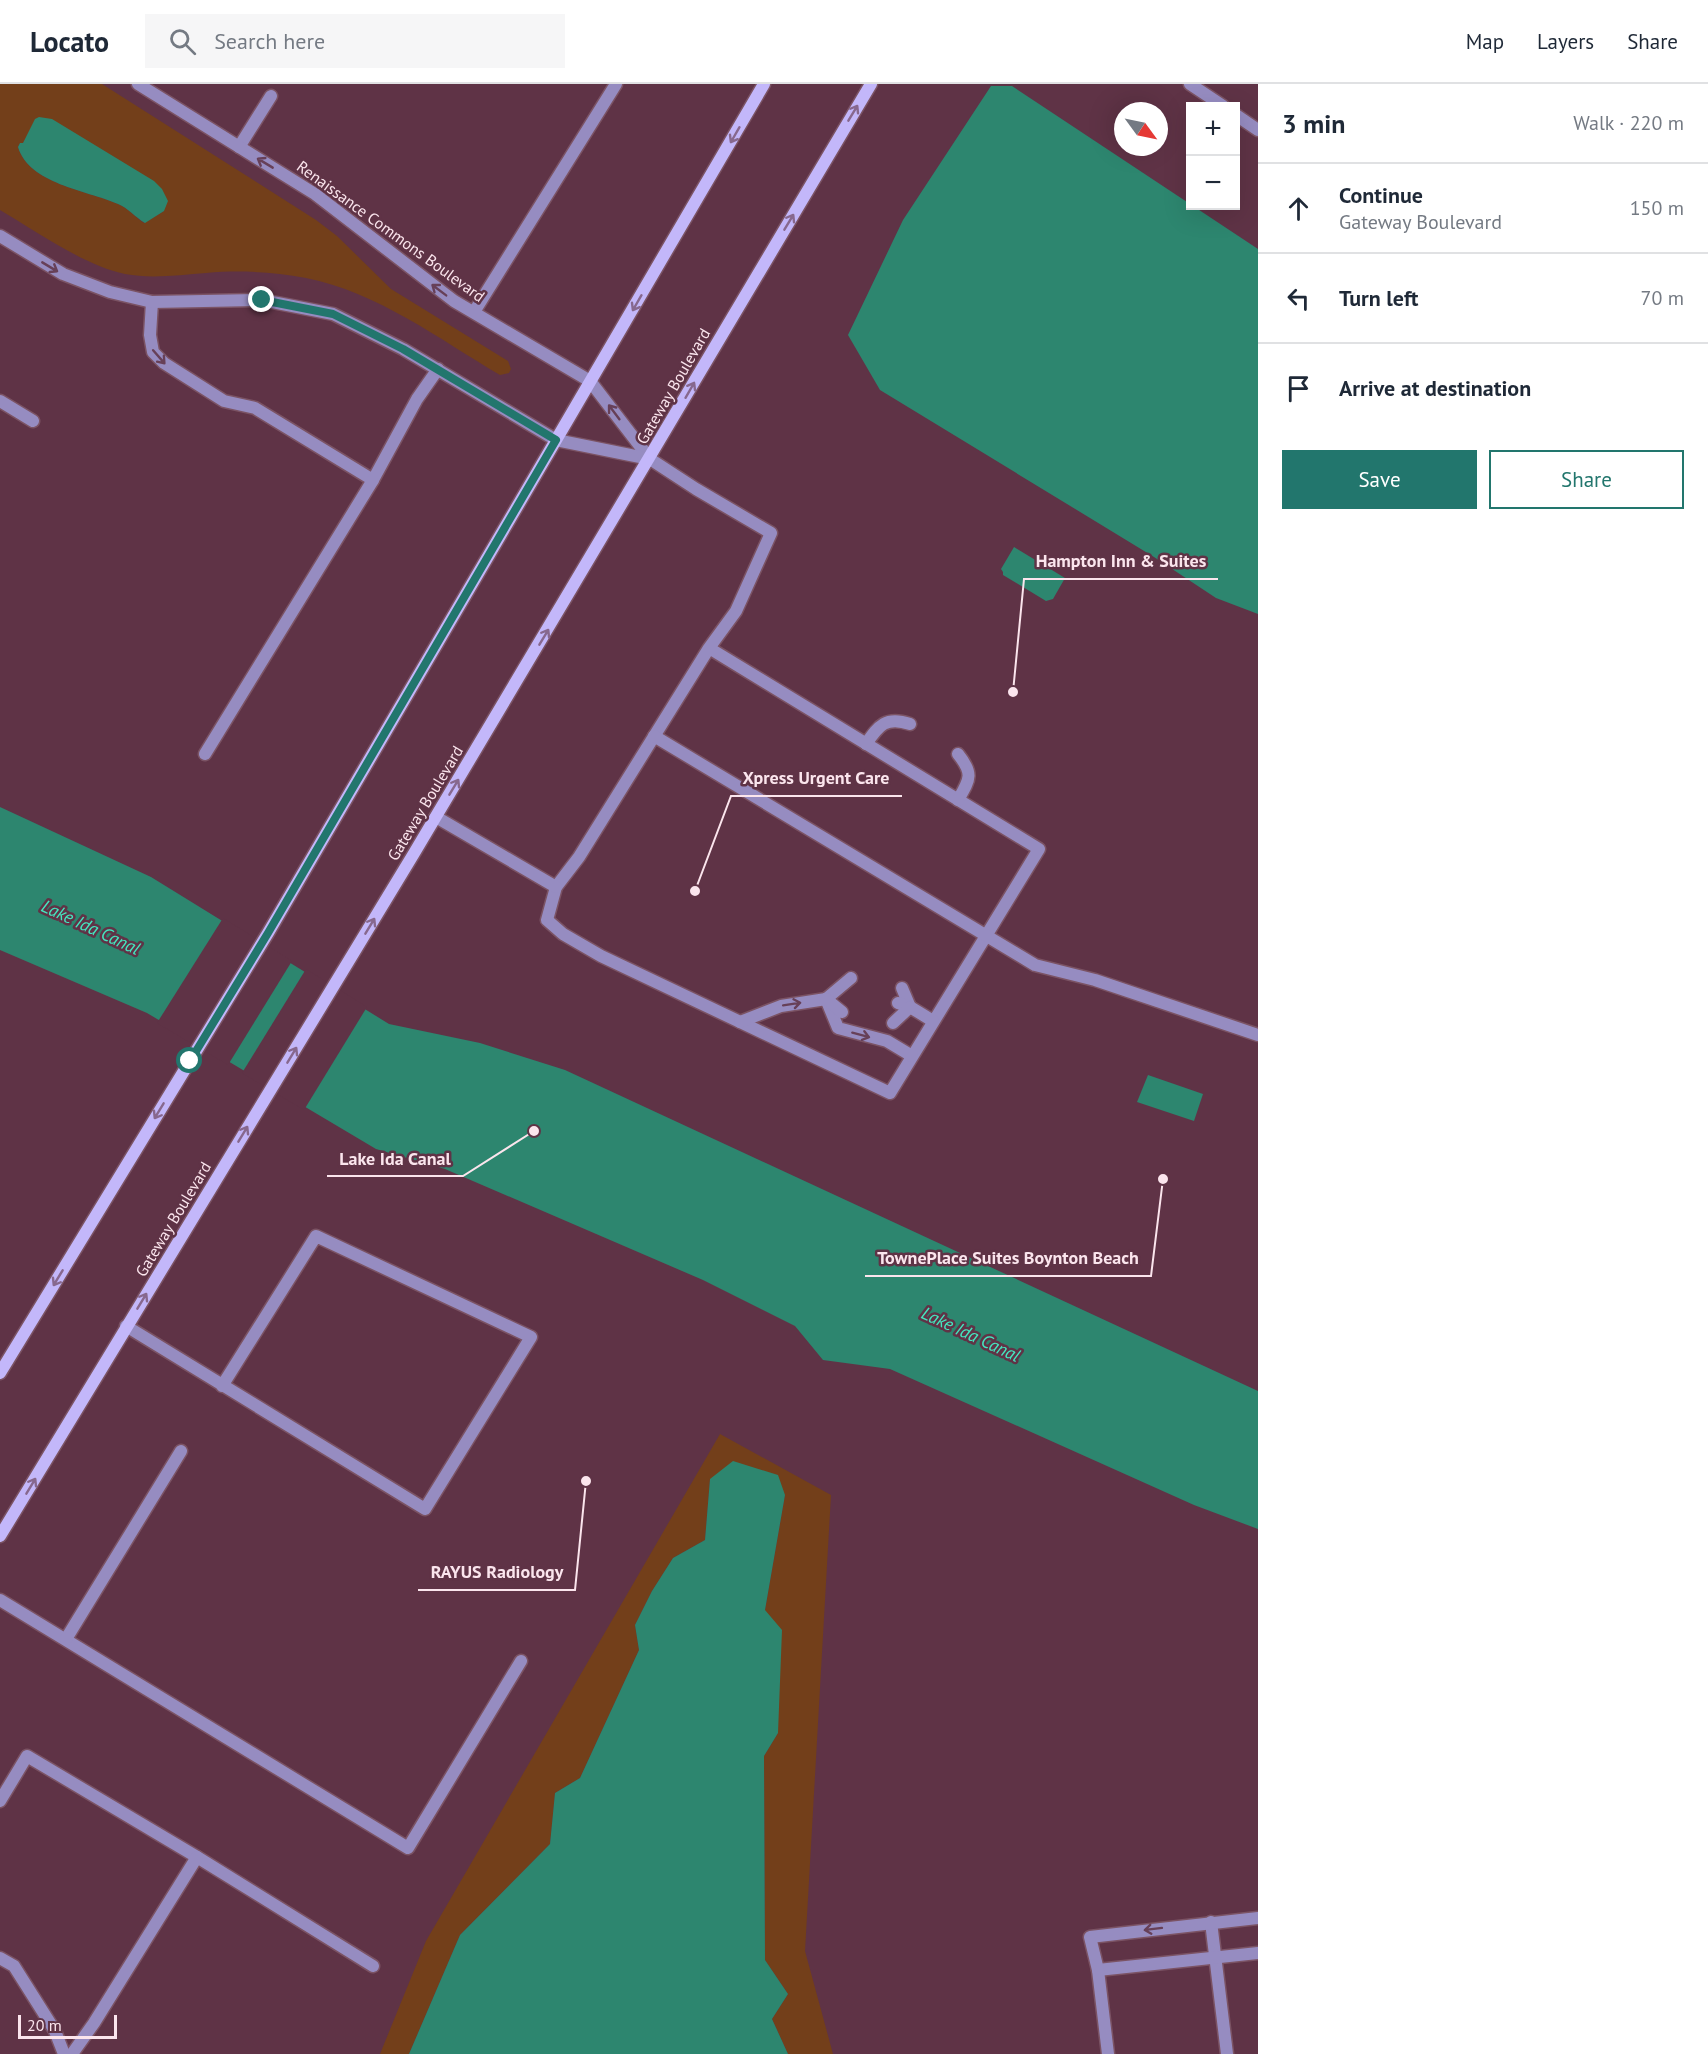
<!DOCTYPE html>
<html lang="en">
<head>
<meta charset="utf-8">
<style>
	body { margin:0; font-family:"PT Sans",sans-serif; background:#f6f6f7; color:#1f2937 }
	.controls { position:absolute; right:18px; top:18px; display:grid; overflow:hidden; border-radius:0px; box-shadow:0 6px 24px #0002 }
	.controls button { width:54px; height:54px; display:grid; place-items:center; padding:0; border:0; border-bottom:2px solid #e0e1e3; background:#fff; color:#1f2937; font:30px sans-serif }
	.compass { position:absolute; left:1114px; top:18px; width:54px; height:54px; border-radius:50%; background:#fff; box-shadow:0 6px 24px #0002; rotate:123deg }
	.scale { position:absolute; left:18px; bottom:15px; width:99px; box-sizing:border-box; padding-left:6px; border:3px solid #fbe5ed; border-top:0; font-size:16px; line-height:21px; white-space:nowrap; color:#fbe5ed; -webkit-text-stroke:4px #5f3346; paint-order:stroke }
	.stop { position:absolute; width:18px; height:18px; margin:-14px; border:4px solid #22766d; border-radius:50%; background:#fff }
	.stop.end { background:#22766d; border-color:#fff; box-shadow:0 2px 6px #0008 }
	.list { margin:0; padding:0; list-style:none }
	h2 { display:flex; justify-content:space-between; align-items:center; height:78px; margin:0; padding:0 24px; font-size:26px }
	h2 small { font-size:20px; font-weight:400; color:#747a83 }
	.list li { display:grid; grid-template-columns:39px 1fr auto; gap:18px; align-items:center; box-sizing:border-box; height:90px; padding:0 24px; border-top:2px solid #e0e1e3 }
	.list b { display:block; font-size:22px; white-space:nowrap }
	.list p { margin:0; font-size:20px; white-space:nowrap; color:#747a83 }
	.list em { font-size:20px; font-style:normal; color:#747a83 }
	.actions { display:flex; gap:12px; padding:18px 24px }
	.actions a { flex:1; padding:14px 0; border:2px solid #22766d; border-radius:0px; text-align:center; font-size:21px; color:#22766d }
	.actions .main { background:#22766d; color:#fff }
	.icon { flex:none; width:33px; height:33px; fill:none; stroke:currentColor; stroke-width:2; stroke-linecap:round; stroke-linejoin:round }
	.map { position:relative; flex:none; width:1258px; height:1970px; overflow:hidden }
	header { display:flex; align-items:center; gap:36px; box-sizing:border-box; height:84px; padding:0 30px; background:#fff; border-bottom:2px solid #e0e1e3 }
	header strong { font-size:28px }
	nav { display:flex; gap:33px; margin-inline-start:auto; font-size:21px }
	.search { width:420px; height:54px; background:#f6f6f7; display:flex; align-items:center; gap:15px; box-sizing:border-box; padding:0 21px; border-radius:0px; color:#747a83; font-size:22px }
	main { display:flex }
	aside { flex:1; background:#fff }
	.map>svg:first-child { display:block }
	.green { fill:#733f1a; fill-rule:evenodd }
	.water { fill:#2d866f }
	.pier { fill:#5f3346 }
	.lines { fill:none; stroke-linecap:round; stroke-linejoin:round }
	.service-casing { stroke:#7b5364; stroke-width:15 }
	.minor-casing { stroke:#7b5364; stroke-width:15 }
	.secondary-casing { stroke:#7b5364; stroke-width:15 }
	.service { stroke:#968cc1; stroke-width:12 }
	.minor { stroke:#968cc1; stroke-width:12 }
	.secondary { stroke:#c3b7fa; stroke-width:12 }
	.oneway { stroke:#87688e }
	.oneway2 { stroke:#674058 }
	.route { stroke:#22766d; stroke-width:8 }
	.labels { text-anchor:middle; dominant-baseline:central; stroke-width:5; stroke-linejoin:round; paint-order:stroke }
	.street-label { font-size:16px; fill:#fbe5ed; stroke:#5f3346 }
	.water-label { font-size:18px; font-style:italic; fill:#44e7bf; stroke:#5f3346 }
	.leader { fill:none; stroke:#fbe5ed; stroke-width:2 }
	.callout-dot { fill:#fbe5ed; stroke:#5f3346; stroke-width:2 }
	.callout-label { font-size:18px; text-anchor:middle; font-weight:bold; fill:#fbe5ed; stroke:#5f3346; stroke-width:5; stroke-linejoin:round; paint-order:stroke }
</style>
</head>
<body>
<header>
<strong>Locato</strong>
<div class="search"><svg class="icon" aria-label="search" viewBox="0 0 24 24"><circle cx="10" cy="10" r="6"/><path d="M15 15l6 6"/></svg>Search here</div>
<nav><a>Map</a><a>Layers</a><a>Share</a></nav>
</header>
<main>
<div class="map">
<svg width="1258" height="1970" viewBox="0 0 1258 1970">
	<rect width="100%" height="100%" fill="#5f3346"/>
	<g class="green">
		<path d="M0,0H102L316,136L337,152L391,205L508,277L511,285L509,289L500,291C439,255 377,208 306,194C272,188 241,186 206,189C180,191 151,195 125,190C85,182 36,147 0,126ZM34,40L164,127L144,139C135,133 128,124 118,120C86,106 29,100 18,63L20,59H23Z"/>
		<path d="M720,1350L831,1411L805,1867L833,1970H788L772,1935L788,1910L765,1876L764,1672L778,1649L765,1526L785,1411L710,1395L705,1456L673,1474L652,1507L635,1541L639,1566L580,1694L555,1709L550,1760L460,1851L409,1970H380L426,1857Z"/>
	</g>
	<g class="water">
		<path d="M991,2H1012L1258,165V530L1216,514L1154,473L880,306L848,251L903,136Z"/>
		<path d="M39,33L52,35L154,97L162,105L168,117L164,127L145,139C135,133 128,124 118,120C86,106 29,100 18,63L20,59H23L35,35Z"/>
		<path d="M1014,463L1065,494L1053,515L1046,517L1003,491V488L1001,485Z"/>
		<path d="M0,723L151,793L389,940L480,959L565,986L1258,1307V1445L1194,1421L890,1285L823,1276L795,1242L703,1196L445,1085L376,1065L147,929L0,866Z"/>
		<path d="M1148,991L1203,1010L1194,1037L1137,1018Z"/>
		<path d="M733,1377L778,1391L785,1411L765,1526L782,1546L778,1649L764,1672L765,1876L788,1910L772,1935L788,1970H409L460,1851L550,1760L555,1709L580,1694L639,1566L635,1541L652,1507L673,1474L705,1456L710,1395Z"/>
	</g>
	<g class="pier">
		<path d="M223,834L292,877L228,981L157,939Z"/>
		<path d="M306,885L367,923L304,1026L242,989Z"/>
	</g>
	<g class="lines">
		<g class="service-casing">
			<g id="service">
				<path d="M1190,0L1223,22"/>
				<path d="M1236,31L1258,46"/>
				<path d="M239,63L271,12"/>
				<path d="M152,218L150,251L153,268L164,279L224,317L255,324L373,396"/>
				<path d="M474,228L616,0"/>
				<path d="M650,375L696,405L771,449L736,527L709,564L579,773L556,803L547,836L563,850L601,872L890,1009L1039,765L709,564"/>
				<path d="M654,652L1035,881L1095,896L1258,951"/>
				<path d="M866,660C879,641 886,632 910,640"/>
				<path d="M205,670L373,396L417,315L438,285"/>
				<path d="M958,716C970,695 974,690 958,670"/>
				<path d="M436,733L556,803"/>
				<path d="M902,904L910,923"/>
				<path d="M826,915L838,944L887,957L912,972"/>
				<path d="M826,915L851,894"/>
				<path d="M898,919L910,923L933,937"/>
				<path d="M740,938L781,922L826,915L842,928"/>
				<path d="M893,939L910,923"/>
				<path d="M126,1242L425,1425L531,1253L316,1152L222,1302"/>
				<path d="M0,1516L408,1764L521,1577"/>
				<path d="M66,1555L181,1367"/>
				<path d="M0,1717L27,1672L197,1773L373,1882"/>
				<path d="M1211,1838L1227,1970"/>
				<path d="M0,1874L14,1882L55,1947L64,1970"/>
				<path d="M1098,1886L1258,1869"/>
				<path d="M72,1970L94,1939L197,1773"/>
				<path d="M1108,1970L1098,1886L1090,1853L1258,1834"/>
			</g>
		</g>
		<g class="minor-casing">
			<g id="minor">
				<path d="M138,0L315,110L454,217L590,297L650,375"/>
				<path d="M0,152L63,190L110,208L152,218L262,216L333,230L403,265L556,356L650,375"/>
				<path d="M0,317L33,337"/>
			</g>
		</g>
		<g class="secondary-casing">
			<g id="secondary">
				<path d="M0,1289L268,849L764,0"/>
				<path d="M0,1452L413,771L871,0"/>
			</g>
		</g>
		<use href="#service" class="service"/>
		<use href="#minor" class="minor"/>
		<use href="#secondary" class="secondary"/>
	</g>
	<defs><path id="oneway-shaft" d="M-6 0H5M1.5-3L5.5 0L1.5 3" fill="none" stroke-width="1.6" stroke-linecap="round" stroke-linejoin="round" transform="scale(1.5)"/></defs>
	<g class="oneway">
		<use href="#oneway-shaft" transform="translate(853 29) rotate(-59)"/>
		<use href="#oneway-shaft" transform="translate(735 51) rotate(120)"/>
		<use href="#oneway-shaft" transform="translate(789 138) rotate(-59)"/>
		<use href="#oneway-shaft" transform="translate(637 219) rotate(120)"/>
		<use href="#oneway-shaft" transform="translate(690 306) rotate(-60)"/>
		<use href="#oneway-shaft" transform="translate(544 553) rotate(-59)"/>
		<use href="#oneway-shaft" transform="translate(454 703) rotate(-59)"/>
		<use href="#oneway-shaft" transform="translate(370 842) rotate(-59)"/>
		<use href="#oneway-shaft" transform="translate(292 971) rotate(-59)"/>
		<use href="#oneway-shaft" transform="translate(159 1027) rotate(121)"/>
		<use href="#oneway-shaft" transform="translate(243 1050) rotate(-59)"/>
		<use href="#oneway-shaft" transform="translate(58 1194) rotate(121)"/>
		<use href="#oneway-shaft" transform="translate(142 1217) rotate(-59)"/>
		<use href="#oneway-shaft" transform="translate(31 1402) rotate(-59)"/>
	</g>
	<g class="oneway2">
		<use href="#oneway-shaft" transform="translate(265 79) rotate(-149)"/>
		<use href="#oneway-shaft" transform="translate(50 183) rotate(31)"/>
		<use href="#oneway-shaft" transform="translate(439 206) rotate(-143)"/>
		<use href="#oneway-shaft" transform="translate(159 273) rotate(49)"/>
		<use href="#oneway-shaft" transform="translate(614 328) rotate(-127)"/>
		<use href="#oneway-shaft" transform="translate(792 920) rotate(-9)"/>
		<use href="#oneway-shaft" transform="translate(861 951) rotate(15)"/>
		<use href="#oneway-shaft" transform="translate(1153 1845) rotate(173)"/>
	</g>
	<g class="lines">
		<path class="route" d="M190,977L268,849L556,356L403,265L333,230L262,216"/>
	</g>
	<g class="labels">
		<g class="street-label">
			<text transform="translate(391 147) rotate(36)">Renaissance Commons Boulevard</text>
			<text transform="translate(673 302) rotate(-60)">Gateway Boulevard</text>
			<text transform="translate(425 719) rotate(-59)">Gateway Boulevard</text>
			<text transform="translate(173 1135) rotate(-59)">Gateway Boulevard</text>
		</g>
		<g class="water-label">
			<text transform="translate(91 843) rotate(25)">Lake Ida Canal</text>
			<text transform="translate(971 1250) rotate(25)">Lake Ida Canal</text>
		</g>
	</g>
	<path class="leader" d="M1013 608L1024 495H1218M695 807L731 712H902M534 1047L463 1092H327M1163 1095L1151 1192H865M586 1397L575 1506H418"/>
	<g class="callout-dot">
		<circle cx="1013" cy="608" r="6"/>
		<circle cx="695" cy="807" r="6"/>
		<circle cx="534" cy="1047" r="6"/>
		<circle cx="1163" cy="1095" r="6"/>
		<circle cx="586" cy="1397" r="6"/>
	</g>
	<g class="callout-label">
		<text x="1121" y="483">Hampton Inn &amp; Suites</text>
		<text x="816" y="700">Xpress Urgent Care</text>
		<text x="395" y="1081">Lake Ida Canal</text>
		<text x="1008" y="1180">TownePlace Suites Boynton Beach</text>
		<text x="497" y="1494">RAYUS Radiology</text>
	</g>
</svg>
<div class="controls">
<button>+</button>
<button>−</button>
</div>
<svg class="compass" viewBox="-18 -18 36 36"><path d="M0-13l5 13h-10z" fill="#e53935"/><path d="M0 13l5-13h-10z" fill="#747a83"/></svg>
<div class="scale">20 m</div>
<div class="stop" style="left:190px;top:977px"></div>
<div class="stop end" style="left:262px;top:216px"></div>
</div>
<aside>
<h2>3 min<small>Walk · 220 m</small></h2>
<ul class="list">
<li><svg class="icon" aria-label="ahead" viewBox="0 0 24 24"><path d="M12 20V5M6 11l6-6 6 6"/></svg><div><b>Continue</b><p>Gateway Boulevard</p></div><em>150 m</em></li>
<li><svg class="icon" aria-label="left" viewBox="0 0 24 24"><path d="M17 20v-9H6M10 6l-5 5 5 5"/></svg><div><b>Turn left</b></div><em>70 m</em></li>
<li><svg class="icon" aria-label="arrive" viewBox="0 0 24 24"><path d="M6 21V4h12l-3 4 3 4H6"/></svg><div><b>Arrive at destination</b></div></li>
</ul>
<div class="actions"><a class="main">Save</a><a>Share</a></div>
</aside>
</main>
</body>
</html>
